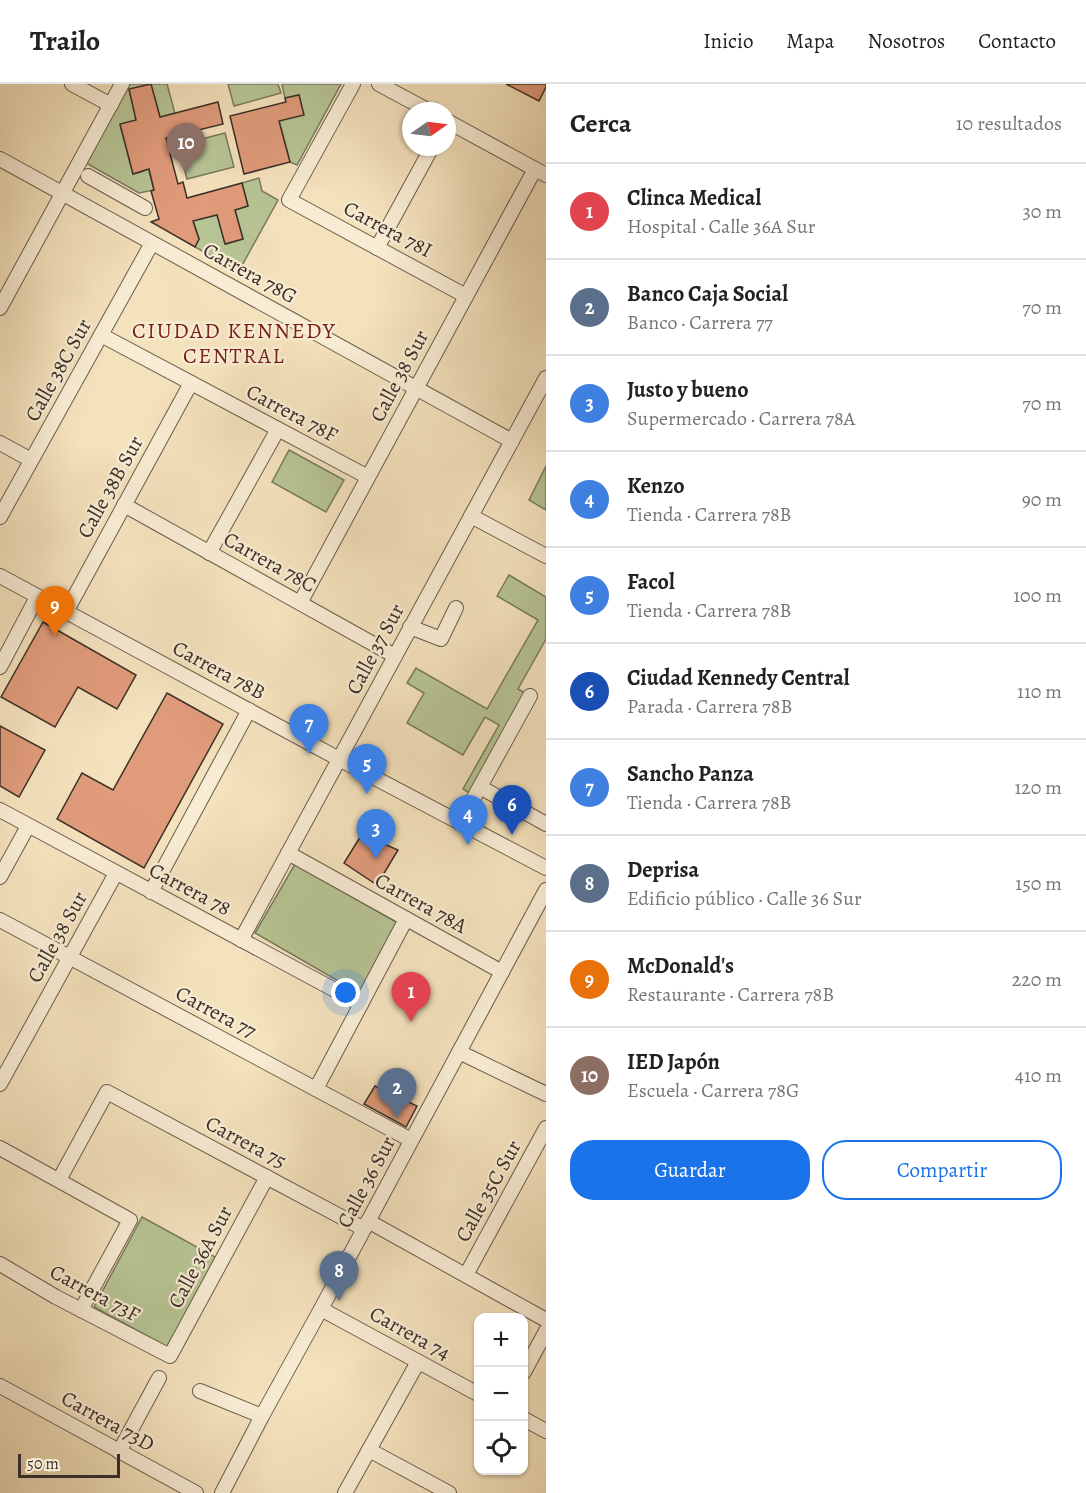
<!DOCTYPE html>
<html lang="es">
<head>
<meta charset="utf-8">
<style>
	body { margin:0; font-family:Alegreya,serif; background:#f6f6f6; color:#222 }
	.controls { position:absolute; right:18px; bottom:18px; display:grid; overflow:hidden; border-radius:12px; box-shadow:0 2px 4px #0004 }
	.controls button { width:54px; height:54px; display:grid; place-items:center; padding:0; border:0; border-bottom:2px solid #e0e0e0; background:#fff; color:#222; font:30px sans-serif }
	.compass { position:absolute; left:402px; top:18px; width:54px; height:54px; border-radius:50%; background:#fff; box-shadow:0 2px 4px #0004; rotate:76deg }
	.scale { position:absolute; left:18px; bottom:15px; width:102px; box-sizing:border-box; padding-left:6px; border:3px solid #3b2f27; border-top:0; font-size:16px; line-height:21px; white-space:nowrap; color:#3b2f27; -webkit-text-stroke:4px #f8ecd4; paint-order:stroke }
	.you { position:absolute; left:346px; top:909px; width:21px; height:21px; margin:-15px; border:4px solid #fff; border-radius:50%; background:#1a73e8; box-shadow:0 0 0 9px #1a73e833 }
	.badge { display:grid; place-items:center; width:39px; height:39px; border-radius:50%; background:#1a73e8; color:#fff; font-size:20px; font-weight:700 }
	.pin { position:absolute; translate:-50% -50px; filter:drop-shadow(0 2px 3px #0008) }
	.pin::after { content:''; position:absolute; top:32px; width:21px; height:18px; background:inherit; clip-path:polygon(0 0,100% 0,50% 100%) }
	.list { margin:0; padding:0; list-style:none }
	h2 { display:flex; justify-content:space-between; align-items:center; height:78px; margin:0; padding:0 24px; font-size:26px }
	h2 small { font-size:20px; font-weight:400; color:#767676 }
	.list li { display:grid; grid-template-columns:39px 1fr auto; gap:18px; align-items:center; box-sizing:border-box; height:96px; padding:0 24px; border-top:2px solid #e0e0e0 }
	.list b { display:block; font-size:22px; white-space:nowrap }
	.list p { margin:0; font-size:20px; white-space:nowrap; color:#767676 }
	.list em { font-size:20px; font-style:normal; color:#767676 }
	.actions { display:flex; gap:12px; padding:18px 24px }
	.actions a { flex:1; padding:14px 0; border:2px solid #1a73e8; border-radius:24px; text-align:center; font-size:21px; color:#1a73e8 }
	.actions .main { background:#1a73e8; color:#fff }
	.icon { flex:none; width:33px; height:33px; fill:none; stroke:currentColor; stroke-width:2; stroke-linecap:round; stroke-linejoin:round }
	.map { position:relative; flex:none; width:546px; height:1409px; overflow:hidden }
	header { display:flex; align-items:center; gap:36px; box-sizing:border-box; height:84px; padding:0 30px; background:#fff; border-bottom:2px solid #e0e0e0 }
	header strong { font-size:28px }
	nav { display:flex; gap:33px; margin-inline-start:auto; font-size:21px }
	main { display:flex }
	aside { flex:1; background:#fff }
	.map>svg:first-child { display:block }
	.green { fill:#b7c494; stroke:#797a5e; stroke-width:1.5 }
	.building { fill:#e09b7b; stroke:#3b2f27; stroke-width:1.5 }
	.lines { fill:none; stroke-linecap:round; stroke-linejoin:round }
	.minor-casing { stroke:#695c4c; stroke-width:16 }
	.minor { stroke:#f8ecd4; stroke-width:14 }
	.labels { text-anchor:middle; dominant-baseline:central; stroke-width:4.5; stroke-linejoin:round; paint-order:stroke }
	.street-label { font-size:21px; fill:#3b2f27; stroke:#f8ecd4 }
	.neighbourhood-label { font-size:22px; letter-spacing:1.5px; fill:#7a1f14; stroke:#f8ecd4 }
</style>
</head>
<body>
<header>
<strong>Trailo</strong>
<nav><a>Inicio</a><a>Mapa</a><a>Nosotros</a><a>Contacto</a></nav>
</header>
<main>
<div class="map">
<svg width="546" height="1409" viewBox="0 0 546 1409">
	<rect width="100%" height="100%" fill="#f4e2bd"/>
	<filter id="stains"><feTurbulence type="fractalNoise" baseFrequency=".00333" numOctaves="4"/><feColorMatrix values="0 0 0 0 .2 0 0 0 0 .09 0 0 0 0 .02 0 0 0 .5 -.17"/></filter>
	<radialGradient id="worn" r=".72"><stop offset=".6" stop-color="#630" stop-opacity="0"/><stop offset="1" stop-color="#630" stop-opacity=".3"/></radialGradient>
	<g class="green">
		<path d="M129,0H150L129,6L142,56L130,38L120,41L133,90L144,87L138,66L143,65L154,106L139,109L86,79Z"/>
		<path d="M151,0H167L177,37L162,41Z"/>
		<path d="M228,0H278L281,9L234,22Z"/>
		<path d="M282,0H341L297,81L290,78L279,37L303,30L299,11L285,14Z"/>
		<path d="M225,49L234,83L187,95L178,61Z"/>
		<path d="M259,94L262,107L278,116L239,187L195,163L199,155L190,127L217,131L226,160L243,155L235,126L248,122L242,99Z"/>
		<path d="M289,366L344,396L326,428L272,398Z"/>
		<path d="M546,382V426L529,416Z"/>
		<path d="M509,491L546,513V555L518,605L530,612L474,712L463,705L499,641L485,633L463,671L407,639L424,609L407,599L416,584L487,625L538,536L497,512Z"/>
		<path d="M295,780L398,839L359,909L255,849Z"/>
		<path d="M142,1133L217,1174L169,1264L94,1223Z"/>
	</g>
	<g class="building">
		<path d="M151,0L160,33L218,18L223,40L166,54L178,100L183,98L187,114L242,99L248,122L235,126L243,155L225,160L217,131L193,137L199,155L195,163L151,138L159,135L151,107L154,106L149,85L133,90L120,40L136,36L129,5Z"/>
		<path d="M506,0H546V3L539,17Z"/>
		<path d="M299,11L304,31L279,37L290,78L244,90L230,32L286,18L285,14Z"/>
		<path d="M43,538L136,591L117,625L78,603L55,643L1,613Z"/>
		<path d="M167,609L223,640L144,784L57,735L82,689L113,706Z"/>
		<path d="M0,642L45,666L19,713L0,702Z"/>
		<path d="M362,750L398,766L377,801L344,779Z"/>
		<path d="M375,1002L417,1022L406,1043L364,1020Z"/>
	</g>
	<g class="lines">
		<g class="minor-casing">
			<g id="minor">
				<path d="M72,0L111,21"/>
				<path d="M353,0L289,116L466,212"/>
				<path d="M379,0L429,27"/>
				<path d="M447,37L546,91"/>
				<path d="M0,75L512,357"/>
				<path d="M88,92L145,124"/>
				<path d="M377,164L432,63"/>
				<path d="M0,224L122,0"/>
				<path d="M101,251L368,393"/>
				<path d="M0,359L31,376"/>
				<path d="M124,421L395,572"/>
				<path d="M471,432L546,472"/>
				<path d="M0,433L152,159"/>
				<path d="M209,469L278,345"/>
				<path d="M0,492L339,675L546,784"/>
				<path d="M300,519L535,85"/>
				<path d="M66,528L191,299"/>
				<path d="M410,543L441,555L456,524"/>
				<path d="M0,583L37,513"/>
				<path d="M480,703L546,740"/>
				<path d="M0,726L361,920"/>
				<path d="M460,739L530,612"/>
				<path d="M288,769L502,888"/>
				<path d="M0,793L28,742"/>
				<path d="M151,808L249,626"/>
				<path d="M0,836L411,1056"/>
				<path d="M241,856L546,294"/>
				<path d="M459,968L546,1010"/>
				<path d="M0,1000L116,789"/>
				<path d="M316,1005L406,835"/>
				<path d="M0,1064L130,1136L81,1226"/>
				<path d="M59,1096L107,1008L364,1145"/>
				<path d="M368,1137L546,1236"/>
				<path d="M0,1180L56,1213L170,1272L267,1093"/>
				<path d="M466,1191L546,1044"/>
				<path d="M321,1225L478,1310"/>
				<path d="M524,1288L546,1247"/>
				<path d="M0,1302L196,1409"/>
				<path d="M200,1307L262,1332"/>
				<path d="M524,1335L546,1347"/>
				<path d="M369,1366L449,1409"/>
				<path d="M119,1368L159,1294"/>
				<path d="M222,1409L262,1332L321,1225L546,806"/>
				<path d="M345,1409L418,1278"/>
			</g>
		</g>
		<use href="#minor" class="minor"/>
	</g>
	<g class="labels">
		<g class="street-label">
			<text transform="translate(388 145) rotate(28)">Carrera 78I</text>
			<text transform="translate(250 189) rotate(29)">Carrera 78G</text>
			<text transform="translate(58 286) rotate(-61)">Calle 38C Sur</text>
			<text transform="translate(399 292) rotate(-62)">Calle 38 Sur</text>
			<text transform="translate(292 329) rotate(28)">Carrera 78F</text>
			<text transform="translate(110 403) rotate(-61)">Calle 38B Sur</text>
			<text transform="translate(270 478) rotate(29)">Carrera 78C</text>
			<text transform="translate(375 565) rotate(-62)">Calle 37 Sur</text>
			<text transform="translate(219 586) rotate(28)">Carrera 78B</text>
			<text transform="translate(190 805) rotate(28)">Carrera 78</text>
			<text transform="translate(421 819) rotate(29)">Carrera 78A</text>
			<text transform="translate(57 853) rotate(-61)">Calle 38 Sur</text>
			<text transform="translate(216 928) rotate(28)">Carrera 77</text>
			<text transform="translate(246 1058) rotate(28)">Carrera 75</text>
			<text transform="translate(366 1098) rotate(-62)">Calle 36 Sur</text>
			<text transform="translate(488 1107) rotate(-61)">Calle 35C Sur</text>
			<text transform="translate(200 1173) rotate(-62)">Calle 36A Sur</text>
			<text transform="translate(95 1209) rotate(28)">Carrera 73F</text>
			<text transform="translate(410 1249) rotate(29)">Carrera 74</text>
			<text transform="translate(108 1337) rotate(29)">Carrera 73D</text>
		</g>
		<g class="neighbourhood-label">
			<text x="234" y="247">CIUDAD KENNEDY<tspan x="234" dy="25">CENTRAL</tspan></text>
		</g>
	</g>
	<rect width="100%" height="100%" filter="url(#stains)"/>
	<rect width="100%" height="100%" fill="url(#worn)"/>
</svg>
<div class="controls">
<button>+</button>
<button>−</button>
<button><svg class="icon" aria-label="locate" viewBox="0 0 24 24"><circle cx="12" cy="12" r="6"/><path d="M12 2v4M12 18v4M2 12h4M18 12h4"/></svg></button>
</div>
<svg class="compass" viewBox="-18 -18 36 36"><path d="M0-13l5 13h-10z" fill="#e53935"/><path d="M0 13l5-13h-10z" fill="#767676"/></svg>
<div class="scale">50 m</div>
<div class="you"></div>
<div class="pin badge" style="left:411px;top:938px;background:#e0444e">1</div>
<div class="pin badge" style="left:397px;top:1034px;background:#5c6f8a">2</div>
<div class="pin badge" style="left:376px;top:775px;background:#3f7fe0">3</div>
<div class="pin badge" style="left:468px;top:761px;background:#3f7fe0">4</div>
<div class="pin badge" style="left:367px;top:710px;background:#3f7fe0">5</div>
<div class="pin badge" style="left:512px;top:751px;background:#1a4fb4">6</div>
<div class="pin badge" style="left:309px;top:670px;background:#3f7fe0">7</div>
<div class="pin badge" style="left:339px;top:1217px;background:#5c6f8a">8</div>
<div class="pin badge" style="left:55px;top:552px;background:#e8710a">9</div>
<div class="pin badge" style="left:186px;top:89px;background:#8d6e63">10</div>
</div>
<aside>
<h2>Cerca<small>10 resultados</small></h2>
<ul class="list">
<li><span class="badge" style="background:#e0444e">1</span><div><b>Clinca Medical</b><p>Hospital · Calle 36A Sur</p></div><em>30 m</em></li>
<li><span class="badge" style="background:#5c6f8a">2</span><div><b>Banco Caja Social</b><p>Banco · Carrera 77</p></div><em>70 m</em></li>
<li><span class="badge" style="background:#3f7fe0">3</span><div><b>Justo y bueno</b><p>Supermercado · Carrera 78A</p></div><em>70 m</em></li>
<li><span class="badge" style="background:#3f7fe0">4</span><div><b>Kenzo</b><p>Tienda · Carrera 78B</p></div><em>90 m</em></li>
<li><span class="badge" style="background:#3f7fe0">5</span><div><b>Facol</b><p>Tienda · Carrera 78B</p></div><em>100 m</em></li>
<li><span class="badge" style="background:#1a4fb4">6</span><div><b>Ciudad Kennedy Central</b><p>Parada · Carrera 78B</p></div><em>110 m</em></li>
<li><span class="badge" style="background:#3f7fe0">7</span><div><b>Sancho Panza</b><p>Tienda · Carrera 78B</p></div><em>120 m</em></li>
<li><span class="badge" style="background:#5c6f8a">8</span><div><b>Deprisa</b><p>Edificio público · Calle 36 Sur</p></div><em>150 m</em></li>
<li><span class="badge" style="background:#e8710a">9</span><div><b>McDonald's</b><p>Restaurante · Carrera 78B</p></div><em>220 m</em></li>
<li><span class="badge" style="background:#8d6e63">10</span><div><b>IED Japón</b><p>Escuela · Carrera 78G</p></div><em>410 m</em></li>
</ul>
<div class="actions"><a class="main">Guardar</a><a>Compartir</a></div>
</aside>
</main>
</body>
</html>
